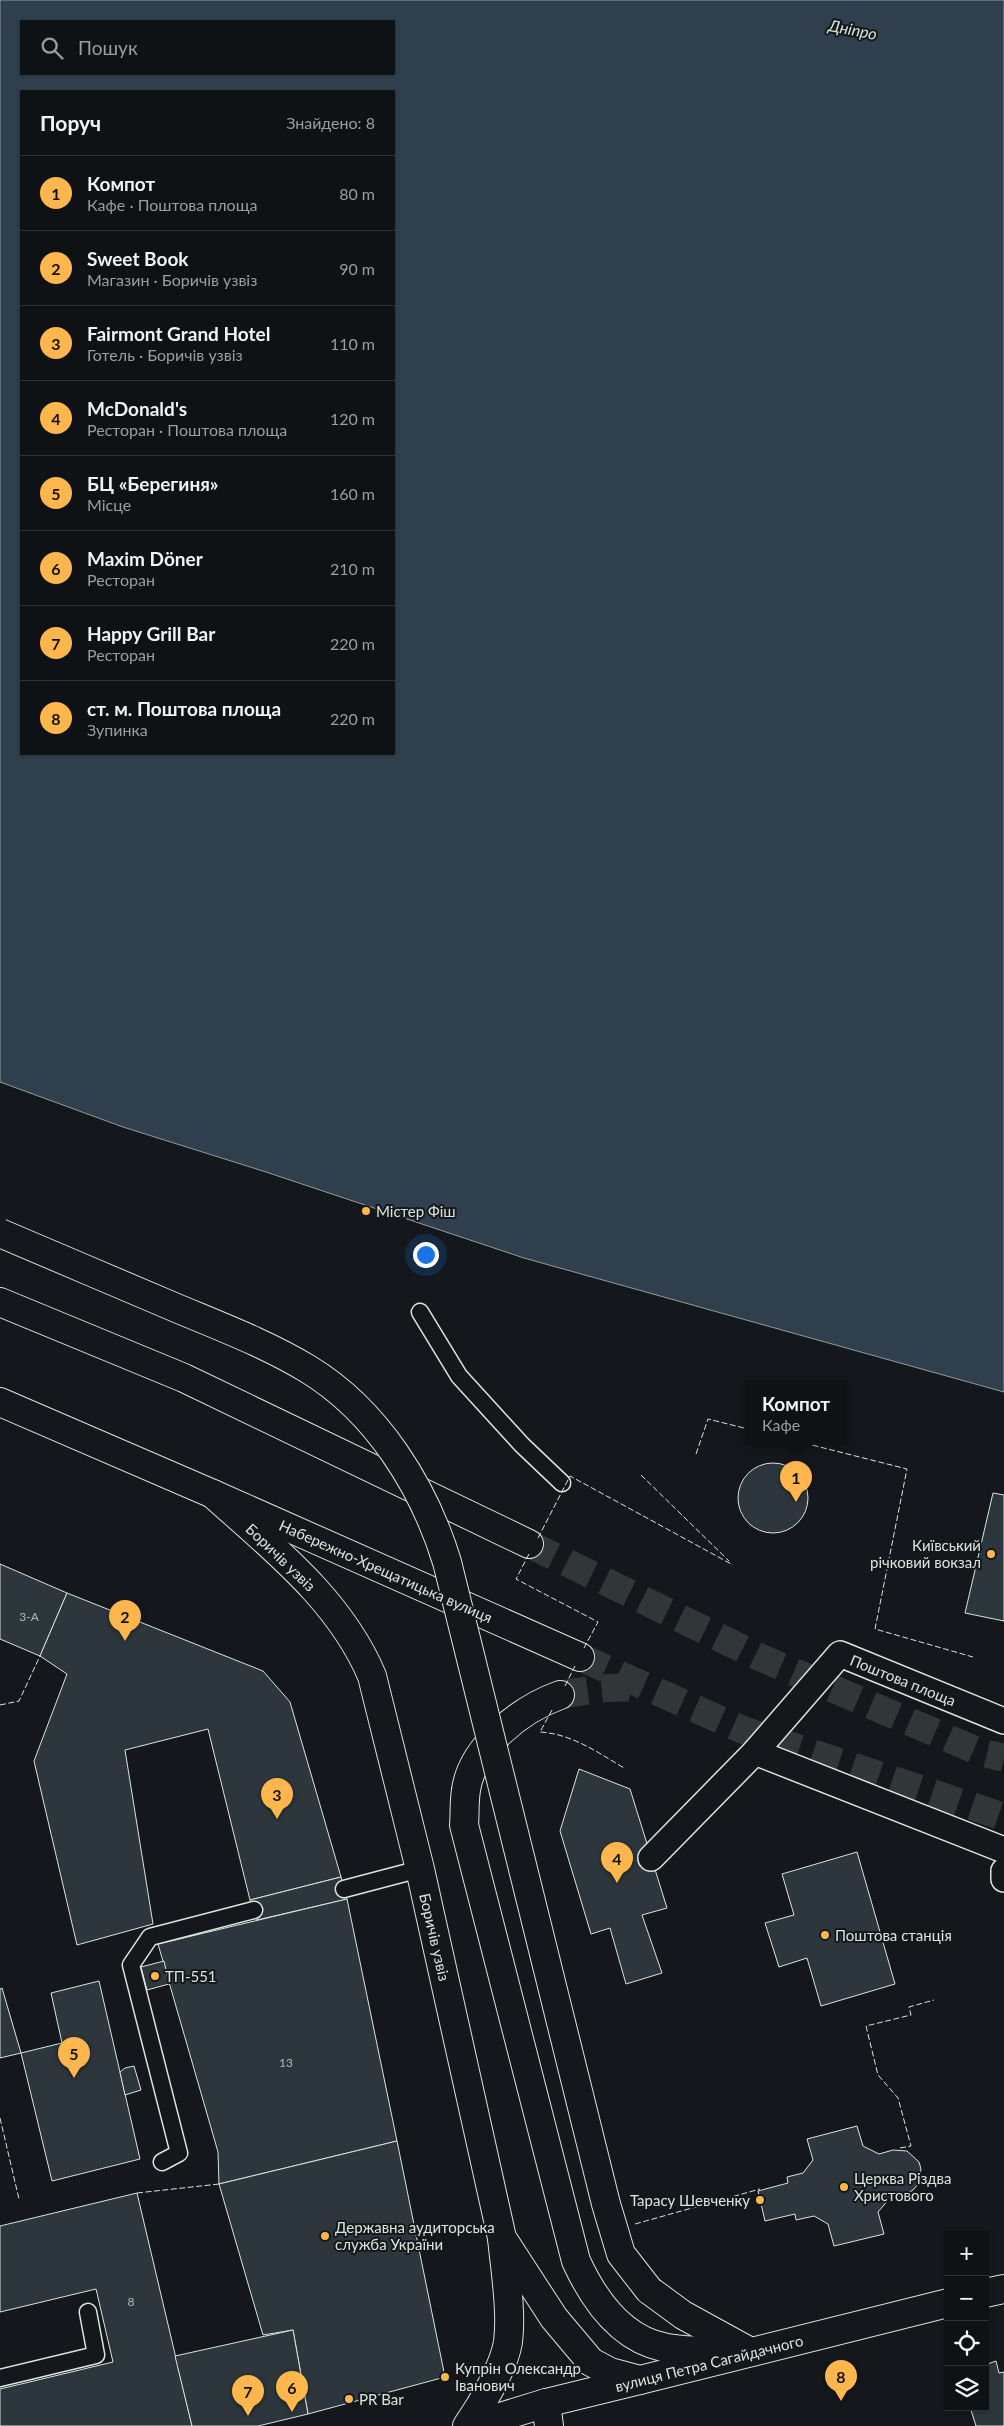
<!DOCTYPE html>
<html lang="uk">
<head>
<meta charset="utf-8">
<style>
	body { margin:0; font-family:Lato,sans-serif; background:#1d2022; color:#f1f3f6 }
	.controls { position:absolute; right:15px; bottom:15px; display:grid; overflow:hidden; border-radius:0px; box-shadow:0 1px 4px #0004 }
	.controls button { width:45px; height:45px; display:grid; place-items:center; padding:0; border:0; border-bottom:1px solid #2f3234; background:#0f1215; color:#f1f3f6; font:25px sans-serif }
	.you { position:absolute; left:425px; top:1254px; width:18px; height:18px; margin:-12px; border:4px solid #fff; border-radius:50%; background:#1a73e8; box-shadow:0 0 0 8px #1a73e833 }
	.badge { display:grid; place-items:center; width:32px; height:32px; border-radius:50%; background:#ffb74d; color:#111; font-size:16px; font-weight:700 }
	.pin { position:absolute; translate:-50% -41px; filter:drop-shadow(0 1px 2px #0008) }
	.pin::after { content:''; position:absolute; top:26px; width:18px; height:15px; background:inherit; clip-path:polygon(0 0,100% 0,50% 100%) }
	.popup { position:absolute; left:745px; top:1380px; width:102px; height:65px; box-sizing:border-box; display:grid; place-content:center; border-radius:0px; background:#0f1215; filter:drop-shadow(0 1px 4px #0005); font-size:16px; white-space:nowrap; color:#9b9ea0 }
	.popup b { font-size:19px; color:#f1f3f6 }
	.popup::after { content:''; position:absolute; left:50%; top:100%; margin-left:-10px; border:10px solid transparent; border-top-color:#0f1215 }
	.list { margin:0; padding:0; list-style:none }
	h2 { display:flex; justify-content:space-between; align-items:center; height:65px; margin:0; padding:0 20px; font-size:21px }
	h2 small { font-size:16px; font-weight:400; color:#9b9ea0 }
	.list li { display:grid; grid-template-columns:32px 1fr auto; gap:15px; align-items:center; box-sizing:border-box; height:75px; padding:0 20px; border-top:1px solid #2f3234 }
	.list b { display:block; font-size:19px; white-space:nowrap }
	.list p { margin:0; font-size:16px; white-space:nowrap; color:#9b9ea0 }
	.list em { font-size:16px; font-style:normal; color:#9b9ea0 }
	.icon { flex:none; width:28px; height:28px; fill:none; stroke:currentColor; stroke-width:2; stroke-linecap:round; stroke-linejoin:round }
	.map { position:relative; flex:none; width:1004px; height:2426px; overflow:hidden }
	.search { position:absolute; background:#0f1215; box-shadow:0 1px 4px #0004; left:20px; top:20px; width:375px; height:55px; display:flex; align-items:center; gap:12px; box-sizing:border-box; padding:0 18px; border-radius:0px; color:#9b9ea0; font-size:19px }
	.panel { position:absolute; background:#0f1215; box-shadow:0 1px 4px #0004; left:20px; top:90px; width:375px; height:665px; border-radius:0px }
	.map>svg:first-child { display:block }
	.water { fill:#2f3f4d; stroke:#939e99; fill-rule:evenodd }
	.building { fill:#2c363c; stroke:#d8e6dc }
	.lines { fill:none; stroke-linecap:round; stroke-linejoin:round }
	.primary-tunnel { stroke:#313739; stroke-width:28; stroke-dasharray:28 14; stroke-linecap:butt }
	.service-casing { stroke:#d8e6dc; stroke-width:19 }
	.pedestrian-casing { stroke:#d8e6dc; stroke-width:28 }
	.minor-casing { stroke:#d8e6dc; stroke-width:30 }
	.tertiary-casing { stroke:#d8e6dc; stroke-width:30 }
	.primary-casing { stroke:#d8e6dc; stroke-width:30 }
	.service { stroke:#14181c; stroke-width:16 }
	.pedestrian { stroke:#14181c; stroke-width:25 }
	.minor { stroke:#14181c; stroke-width:28 }
	.tertiary { stroke:#14181c; stroke-width:28 }
	.primary { stroke:#14181c; stroke-width:28 }
	.primary-bridge-casing { stroke:#d8e6dc; stroke-width:30; stroke-linecap:butt }
	.primary-bridge { stroke:#14181c; stroke-width:28 }
	.fence { stroke:#d8e6dc; stroke-width:1; stroke-dasharray:6 2.5; stroke-linecap:butt }
	.poi-dot { fill:#ffb74d; stroke:#14181c; stroke-width:2 }
	.labels { text-anchor:middle; dominant-baseline:central; stroke-width:4; stroke-linejoin:round; paint-order:stroke }
	.number-label { font-size:12px; fill:#adbab4 }
	.poi-label { font-size:15px; fill:#d8e6dc; stroke:#14181c; text-anchor:start }
	.street-label { font-size:15px; fill:#d8e6dc; stroke:#14181c }
	.water-label { font-size:16px; font-style:italic; fill:#d8e6dc; stroke:#14181c }
</style>
</head>
<body>
<div class="map">
<svg width="1004" height="2426" viewBox="0 0 1004 2426">
	<rect width="100%" height="100%" fill="#14181c"/>
	<path class="water" d="M0,0H1004V1392L524,1258L266,1172L123,1127L0,1082ZM21,21H394V74H21ZM21,91H394V754H21Z"/>
	<g class="building">
		<circle cx="773" cy="1498" r="35"/>
		<path d="M993,1493L1004,1495V1621L965,1613Z"/>
		<path d="M0,1564L67,1593L40,1656L0,1639Z"/>
		<path d="M67,1593L263,1671L290,1702L341,1877L250,1900L208,1729L125,1750L153,1924L77,1945L34,1761L67,1674L40,1656Z"/>
		<path d="M579,1769L630,1789L667,1908L642,1915L662,1973L626,1984L610,1928L591,1934L560,1831Z"/>
		<path d="M857,1852L895,1984L821,2006L807,1958L779,1967L765,1923L794,1915L782,1874Z"/>
		<path d="M341,1877L347,1899L257,1920L250,1900Z"/>
		<path d="M347,1899L397,2141L219,2184L218,2152L158,1944Z"/>
		<path d="M164,1961L169,1984L147,1990L141,1967Z"/>
		<path d="M99,1981L140,2159L52,2181L21,2053L62,2043L51,1993Z"/>
		<path d="M2,1988L21,2053L0,2058V1989Z"/>
		<path d="M134,2066L141,2090L125,2095L120,2072L125,2068Z"/>
		<path d="M857,2126L863,2146L879,2154L893,2150L907,2151L919,2162L921,2169L918,2184L913,2190L904,2195L890,2198L878,2212L884,2234L834,2246L828,2224L814,2216L796,2220L795,2214L765,2221L758,2191L788,2183L787,2177L803,2173L813,2160L807,2139Z"/>
		<path d="M397,2141L445,2377L308,2414L293,2330L263,2335L219,2184Z"/>
		<path d="M137,2193L192,2426H0V2389L113,2362L96,2289L0,2312V2226Z"/>
		<path d="M293,2330L308,2414L258,2426H192L175,2356Z"/>
		<path d="M996,2361L999,2373L1004,2372V2426H976L970,2407H985V2365Z"/>
	</g>
	<g class="lines">
		<g class="primary-tunnel">
			<path d="M529,1544L757,1656L980,1752L1004,1758"/>
			<path d="M580,1657L743,1730L1004,1817"/>
			<path d="M560,1695C586,1690 613,1686 640,1688"/>
		</g>
		<g class="service-casing">
			<g id="service">
				<path d="M420,1312L459,1376L522,1445L562,1483"/>
				<path d="M344,1889L420,1869"/>
				<path d="M162,2162L179,2153L131,1965L150,1937L254,1910"/>
				<path d="M0,2378L96,2355L88,2312"/>
			</g>
		</g>
		<g class="pedestrian-casing">
			<g id="pedestrian">
				<path d="M755,1752L1004,1850"/>
				<path d="M651,1858L755,1752L840,1654L1004,1721"/>
				<path d="M1004,1871V1879"/>
			</g>
		</g>
		<g class="minor-casing">
			<path id="minor" d="M546,2403L549,2426"/>
		</g>
		<g class="tertiary-casing">
			<g id="tertiary">
				<path d="M467,2426C481,2406 504,2367 508,2342C512,2312 505,2269 502,2238"/>
				<path d="M471,2426L546,2403L640,2380"/>
			</g>
		</g>
		<g class="primary-casing">
			<g id="primary">
				<path d="M0,1302L184,1378L529,1544"/>
				<path d="M0,1402L213,1494L580,1657"/>
				<path d="M213,1494C273,1548 340,1600 372,1676L420,1869L502,2238L554,2318L591,2362L610,2372L640,2380L948,2303"/>
				<path d="M560,1695C521,1709 472,1747 466,1790C464,1802 465,1814 464,1825L576,2261C593,2298 620,2338 663,2347C682,2352 703,2350 722,2351"/>
				<path d="M649,2290L683,2315L745,2349"/>
				<path d="M985,2293L1004,2289"/>
			</g>
		</g>
		<use href="#service" class="service"/>
		<use href="#pedestrian" class="pedestrian"/>
		<use href="#minor" class="minor"/>
		<use href="#tertiary" class="tertiary"/>
		<use href="#primary" class="primary"/>
		<g class="primary-bridge-casing">
			<path id="primary-bridge" d="M0,1233C58,1258 116,1282 174,1307C219,1326 267,1344 308,1369C377,1411 424,1487 447,1562L606,2204L621,2254L649,2290"/>
		</g>
		<use href="#primary-bridge" class="primary-bridge"/>
		<g class="fence">
			<path d="M796,1441L907,1469L875,1629L973,1657"/>
			<path d="M696,1454L708,1419L748,1429"/>
			<path d="M641,1475L729,1561"/>
			<path d="M538,1538L570,1476L733,1565"/>
			<path d="M529,1554L516,1579L598,1622L584,1648"/>
			<path d="M565,1686L575,1666"/>
			<path d="M0,1705L19,1701L40,1656"/>
			<path d="M552,1710L540,1732C572,1734 597,1752 624,1768"/>
			<path d="M0,2118L19,2199"/>
			<path d="M900,2148L911,2146L898,2098L878,2075L866,2026L911,2015L909,2007L934,2000"/>
			<path d="M137,2193L219,2184"/>
			<path d="M635,2224L760,2189"/>
		</g>
	</g>
	<g class="poi-dot">
		<circle cx="366" cy="1211" r="5"/>
		<circle cx="991" cy="1554" r="5"/>
		<circle cx="825" cy="1935" r="5"/>
		<circle cx="155" cy="1976" r="5"/>
		<circle cx="844" cy="2187" r="5"/>
		<circle cx="760" cy="2200" r="5"/>
		<circle cx="325" cy="2236" r="5"/>
		<circle cx="445" cy="2377" r="5"/>
		<circle cx="349" cy="2399" r="5"/>
	</g>
	<g class="labels">
		<g class="number-label">
			<text x="29" y="1616">3-А</text>
			<text x="286" y="2062">13</text>
			<text x="131" y="2301">8</text>
		</g>
		<g class="poi-label">
			<text x="376" y="1211">Містер Фіш</text>
			<text x="981" y="1545" text-anchor="end">Київський<tspan x="981" dy="17">річковий вокзал</tspan></text>
			<text x="835" y="1935">Поштова станція</text>
			<text x="165" y="1976">ТП-551</text>
			<text x="854" y="2178">Церква Різдва<tspan x="854" dy="17">Христового</tspan></text>
			<text x="750" y="2200" text-anchor="end">Тарасу Шевченку</text>
			<text x="335" y="2227">Державна аудиторська<tspan x="335" dy="17">служба України</tspan></text>
			<text x="455" y="2368">Купрін Олександр<tspan x="455" dy="17">Іванович</tspan></text>
			<text x="359" y="2399">PR Bar</text>
		</g>
		<g class="street-label">
			<text transform="translate(281 1557) rotate(44)">Боричів узвіз</text>
			<text transform="translate(386 1571) rotate(24)">Набережно-Хрещатицька вулиця</text>
			<text transform="translate(903 1680) rotate(22)">Поштова площа</text>
			<text transform="translate(435 1937) rotate(77)">Боричів узвіз</text>
			<text transform="translate(709 2363) rotate(-14)">вулиця Петра Сагайдачного</text>
		</g>
		<g class="water-label">
			<text transform="translate(853 29) rotate(11)">Дніпро</text>
		</g>
	</g>
</svg>
<div class="controls">
<button>+</button>
<button>−</button>
<button><svg class="icon" aria-label="locate" viewBox="0 0 24 24"><circle cx="12" cy="12" r="6"/><path d="M12 2v4M12 18v4M2 12h4M18 12h4"/></svg></button>
<button><svg class="icon" aria-label="layers" viewBox="0 0 24 24"><path d="M12 4l9 5-9 5-9-5zM3 14l9 5 9-5"/></svg></button>
</div>
<div class="you"></div>
<div class="pin badge" style="left:796px;top:1502px">1</div>
<div class="popup"><b>Компот</b>Кафе</div>
<div class="pin badge" style="left:125px;top:1641px">2</div>
<div class="pin badge" style="left:277px;top:1819px">3</div>
<div class="pin badge" style="left:617px;top:1883px">4</div>
<div class="pin badge" style="left:74px;top:2078px">5</div>
<div class="pin badge" style="left:292px;top:2412px">6</div>
<div class="pin badge" style="left:248px;top:2416px">7</div>
<div class="pin badge" style="left:841px;top:2401px">8</div>
<div class="search"><svg class="icon" aria-label="search" viewBox="0 0 24 24"><circle cx="10" cy="10" r="6"/><path d="M15 15l6 6"/></svg>Пошук</div>
<section class="panel">
<h2>Поруч<small>Знайдено: 8</small></h2>
<ul class="list">
<li><span class="badge">1</span><div><b>Компот</b><p>Кафе · Поштова площа</p></div><em>80 m</em></li>
<li><span class="badge">2</span><div><b>Sweet Book</b><p>Магазин · Боричів узвіз</p></div><em>90 m</em></li>
<li><span class="badge">3</span><div><b>Fairmont Grand Hotel</b><p>Готель · Боричів узвіз</p></div><em>110 m</em></li>
<li><span class="badge">4</span><div><b>McDonald's</b><p>Ресторан · Поштова площа</p></div><em>120 m</em></li>
<li><span class="badge">5</span><div><b>БЦ «Берегиня»</b><p>Місце</p></div><em>160 m</em></li>
<li><span class="badge">6</span><div><b>Maxim Döner</b><p>Ресторан</p></div><em>210 m</em></li>
<li><span class="badge">7</span><div><b>Happy Grill Bar</b><p>Ресторан</p></div><em>220 m</em></li>
<li><span class="badge">8</span><div><b>ст. м. Поштова площа</b><p>Зупинка</p></div><em>220 m</em></li>
</ul>
</section>
</div>
</body>
</html>
